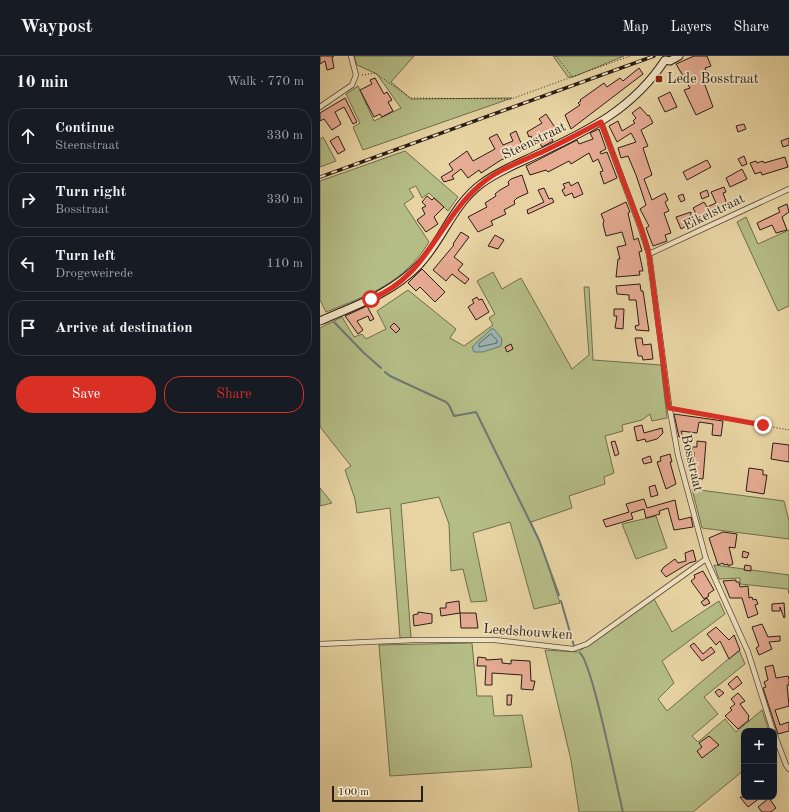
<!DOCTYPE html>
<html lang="en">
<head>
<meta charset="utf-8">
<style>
	body { margin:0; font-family:"Old Standard TT",serif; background:#20242c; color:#f1f3f6 }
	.controls { position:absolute; right:12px; bottom:12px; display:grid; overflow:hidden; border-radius:8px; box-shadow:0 4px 16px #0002 }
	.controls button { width:36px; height:36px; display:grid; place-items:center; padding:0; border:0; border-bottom:1px solid #363941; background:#171b24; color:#f1f3f6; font:20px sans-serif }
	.scale { position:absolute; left:12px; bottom:10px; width:91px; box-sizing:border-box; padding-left:4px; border:2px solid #291d15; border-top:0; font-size:11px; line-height:14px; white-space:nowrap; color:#291d15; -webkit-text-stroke:3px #f0e3c3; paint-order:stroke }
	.stop { position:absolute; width:12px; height:12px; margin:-9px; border:3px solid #d93025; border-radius:50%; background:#fff }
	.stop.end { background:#d93025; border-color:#fff; box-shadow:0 1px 4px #0008 }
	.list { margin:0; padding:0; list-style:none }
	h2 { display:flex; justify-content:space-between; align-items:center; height:52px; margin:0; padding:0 16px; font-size:17px }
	h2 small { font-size:13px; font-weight:400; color:#9ea1a6 }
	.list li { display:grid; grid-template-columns:26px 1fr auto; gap:12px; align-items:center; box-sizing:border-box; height:56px; margin:0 8px 8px; padding:0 8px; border:1px solid #363941; border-radius:16px }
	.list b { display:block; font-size:15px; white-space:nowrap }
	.list p { margin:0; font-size:13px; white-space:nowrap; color:#9ea1a6 }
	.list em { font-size:13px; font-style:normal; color:#9ea1a6 }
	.actions { display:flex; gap:8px; padding:12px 16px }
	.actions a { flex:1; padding:9px 0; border:1px solid #d93025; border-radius:16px; text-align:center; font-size:14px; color:#d93025 }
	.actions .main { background:#d93025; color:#fff }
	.icon { flex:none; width:22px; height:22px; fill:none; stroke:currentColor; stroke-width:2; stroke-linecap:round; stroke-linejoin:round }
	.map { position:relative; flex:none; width:469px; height:756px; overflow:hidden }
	header { display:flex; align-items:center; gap:24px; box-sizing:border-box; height:56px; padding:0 20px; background:#171b24; border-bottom:1px solid #363941 }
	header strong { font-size:19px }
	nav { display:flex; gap:22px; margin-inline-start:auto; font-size:14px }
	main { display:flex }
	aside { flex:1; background:#171b24 }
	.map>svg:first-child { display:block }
	.green { fill:#b5bd86; stroke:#6f6d4e }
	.water { fill:#9cb5b1; stroke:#6e7873 }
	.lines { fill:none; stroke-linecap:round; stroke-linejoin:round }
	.shore { stroke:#626963; stroke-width:1 }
	.stream { stroke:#6e7873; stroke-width:2 }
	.building { fill:#e6ab93; stroke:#291d15 }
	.street-casing { stroke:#594b38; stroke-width:6 }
	.secondary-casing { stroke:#291d15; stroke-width:9 }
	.path { stroke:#291d15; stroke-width:1; stroke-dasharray:1 2; stroke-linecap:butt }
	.street { stroke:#f0e3c3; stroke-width:4.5 }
	.secondary { stroke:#f0e3c3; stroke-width:7 }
	.rail-casing { stroke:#291d15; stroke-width:3.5 }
	.rail { stroke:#f0e3c3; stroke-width:2; stroke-dasharray:6; stroke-linecap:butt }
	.route { stroke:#d93025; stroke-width:5 }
	.poi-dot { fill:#8f2418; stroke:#f0e3c3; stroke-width:1.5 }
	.labels { text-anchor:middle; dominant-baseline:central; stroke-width:3.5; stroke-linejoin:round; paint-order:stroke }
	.poi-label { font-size:14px; fill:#291d15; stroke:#f0e3c3; text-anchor:start }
	.street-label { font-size:14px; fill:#291d15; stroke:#f0e3c3 }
</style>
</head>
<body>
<header>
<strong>Waypost</strong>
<nav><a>Map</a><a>Layers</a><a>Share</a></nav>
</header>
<main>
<aside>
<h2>10 min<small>Walk · 770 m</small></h2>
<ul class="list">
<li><svg class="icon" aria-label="ahead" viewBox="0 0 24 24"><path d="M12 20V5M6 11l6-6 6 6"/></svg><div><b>Continue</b><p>Steenstraat</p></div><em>330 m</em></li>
<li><svg class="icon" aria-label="right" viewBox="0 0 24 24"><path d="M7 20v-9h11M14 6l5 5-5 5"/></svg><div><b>Turn right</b><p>Bosstraat</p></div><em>330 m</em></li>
<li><svg class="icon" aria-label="left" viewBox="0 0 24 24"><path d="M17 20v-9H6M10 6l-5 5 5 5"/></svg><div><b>Turn left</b><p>Drogeweirede</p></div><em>110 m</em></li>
<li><svg class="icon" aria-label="arrive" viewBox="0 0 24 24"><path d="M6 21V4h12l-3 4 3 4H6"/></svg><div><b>Arrive at destination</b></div></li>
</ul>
<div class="actions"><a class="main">Save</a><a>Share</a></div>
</aside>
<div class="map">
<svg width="469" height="756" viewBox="0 0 469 756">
	<rect width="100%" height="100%" fill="#e8d4a3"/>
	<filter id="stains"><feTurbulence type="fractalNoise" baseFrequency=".005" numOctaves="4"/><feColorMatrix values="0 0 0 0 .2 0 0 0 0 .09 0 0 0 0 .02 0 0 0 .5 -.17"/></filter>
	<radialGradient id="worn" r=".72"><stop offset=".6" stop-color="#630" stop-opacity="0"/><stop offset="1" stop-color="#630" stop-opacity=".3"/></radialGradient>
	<g class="green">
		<path d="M34,0H94L71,26L91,43L192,42L43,94L33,71L40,67L26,38L38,30L54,65L81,52L57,18L37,9Z"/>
		<path d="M233,0H304L253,21H248Z"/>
		<path d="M3,81L16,105L0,111V83Z"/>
		<path d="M85,95L138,141L128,155L109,137L102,142L96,130L89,133L94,141L84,148L109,186C84,227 49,239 6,256L0,244V125Z"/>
		<path d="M426,161L438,188L469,174V250L458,255L417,166Z"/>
		<path d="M173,216L182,233L201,222L252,313L269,299L264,231H269L273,304L341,309L347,362L332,365L330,358L322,364L302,369L303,375L285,380L294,417L284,421L285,428L249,440L252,452L211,466L222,491L240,547L214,553L190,466L153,477L167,545L151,546L143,513L131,515L129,468L119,441L81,448L91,582H80L70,452L37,457L35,443L25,414L31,410L0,371V272L22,261L34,281L42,278L46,283L66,273L57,255L88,234L136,273L130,282L144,290L173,269L169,262L175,258L157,225Z"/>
		<path d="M0,432L12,447L0,450Z"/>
		<path d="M372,433L464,445L469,465V483L382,472Z"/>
		<path d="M336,460L347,492L316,503L302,468Z"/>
		<path d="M394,509L469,519V538L468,533L420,528V522L399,523Z"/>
		<path d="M334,543L352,576L399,545L405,558L342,605L354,627L338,643L347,655L419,594L425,608L384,641L398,658L372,680L378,686L405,663L416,676L442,654L449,675H424V714L373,756H259L251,704L225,594L258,596Z"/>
		<path d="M152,587L157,640H172L174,660L202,659L212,711L70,720L59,589Z"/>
	</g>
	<path class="water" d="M171,273H174L182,283L181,290L163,296H154L152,291Z"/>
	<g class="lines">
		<path class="shore" d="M171,278L177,284V287L159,291V288Z"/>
		<g class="stream">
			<path d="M14,266L44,297L61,312"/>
			<path d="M65,316L70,320L126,346L129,349L134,360L156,356L219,484L239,539"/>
			<path d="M241,545L254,590"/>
			<path d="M260,597C272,606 297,733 303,756"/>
		</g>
	</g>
	<g class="building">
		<path d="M0,0H14L12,1L14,12L7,14L5,5L0,8Z"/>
		<path d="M374,0H387L391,10L385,12L388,19L382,21L393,51L376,59L364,34L370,32L356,8Z"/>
		<path d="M319,12L323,18L251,73L245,59L260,49L258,47L261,45L260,44L284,27L287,31L300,22L303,25Z"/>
		<path d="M55,22L64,38L67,36L72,44L68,46L73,55L62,61L60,58L54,61L40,34L52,28L50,24Z"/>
		<path d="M350,36L357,51L345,56L338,42Z"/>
		<path d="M25,42L37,66L33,68L24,51L15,56L21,68L12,74L4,63L0,65V57Z"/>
		<path d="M320,51L328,60L329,59L333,67L321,74L328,90L323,92L332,119L324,123L332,144L345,137L348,144L345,146L349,155L344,157L351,177L345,179L347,185L333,190L326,172L329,170L320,153L326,149L316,119L308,100L301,102L298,92L316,86L311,77L297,86L289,70L298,65L302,75L315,67L313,65L316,62L312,57Z"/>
		<path d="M226,58L238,76L231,81L233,85L222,91L220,87L216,89L211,80L209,81L207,76L222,67L219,63Z"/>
		<path d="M424,68L426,73L418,76L416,70Z"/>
		<path d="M279,73L286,93L280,96L281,98L287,96L297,122L284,128L280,116L283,115L278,103L273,106L269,97L251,108L249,105L228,116L226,114L210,119L206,110L257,84L259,88L273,83L270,77Z"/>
		<path d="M196,75L204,94L181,104L161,117L159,114L148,122L141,113L132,120L134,123L124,126L121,121L133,114L129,108L147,95L153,105L175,93L169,82L177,78L183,89L193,85L190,78Z"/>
		<path d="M18,80L25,94L18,98L10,85Z"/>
		<path d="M469,82V89L463,91L461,85Z"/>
		<path d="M424,100L427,108L422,110L418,103Z"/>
		<path d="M465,101L468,111L442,119L441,116L435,118L430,107L436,105L437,107L443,105L444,107Z"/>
		<path d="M387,104L391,111L367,124L363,116Z"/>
		<path d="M422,113L427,123L410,131L406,122Z"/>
		<path d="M202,119L208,137L197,142L194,145L195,148L184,154L186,158L171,165L173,169L158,176L148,161L167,151L165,147L176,140L175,138L180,134L189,129L188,126L191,123Z"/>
		<path d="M249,126L251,130L258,126L263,138L254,142L252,137L245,140L242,134L245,132L243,128Z"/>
		<path d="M404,131L406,136L403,137L408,151L379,164L373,152L384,146L387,151L396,147L391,136Z"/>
		<path d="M224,132L229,143L232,142L234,146L208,158L207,154L224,146L218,134Z"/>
		<path d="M387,134L389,140L382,143L380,137Z"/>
		<path d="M363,138L365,144L361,146L358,140Z"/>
		<path d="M107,140L112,144L114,142L124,151L114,161L118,168L106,176L97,164L105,158L102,152L106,150L102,146Z"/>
		<path d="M306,146L310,156L308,157L314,184L318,182L322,195L319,196L323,215H319L320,219L296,221L298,203H300L297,191L306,189L302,176L286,180L283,168L284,165L281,158Z"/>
		<path d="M467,148L469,156L462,161L467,174L456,177L452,169L440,174L437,167L460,156L458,152Z"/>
		<path d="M371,156L370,168L361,173L356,161Z"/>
		<path d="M141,176L149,181L134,201L143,208L138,214L149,223L145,228L132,218L126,225L113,214L134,189L133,188Z"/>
		<path d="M175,179L184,184L178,193L168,190Z"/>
		<path d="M102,213L125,236L115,246L100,231L96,235L88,227Z"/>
		<path d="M320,228L321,235H323L329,275L316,274L315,270L319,269L316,244H309V239L297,238L296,230Z"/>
		<path d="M157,241L159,244L162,243L169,256L156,264L148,251L154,247L152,244Z"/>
		<path d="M47,250L54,263L50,265L48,260L37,265L43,274L38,278L25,260Z"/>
		<path d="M294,253H304L303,273L295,272L297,260H294Z"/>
		<path d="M74,267L80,273L76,277L70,271Z"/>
		<path d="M315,282H322L323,289L331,288L333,303L323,304L322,300H318Z"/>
		<path d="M191,288L193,293L187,296L185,291Z"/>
		<path d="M354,358L403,365L401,380L392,379L393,368L379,366L377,377L361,375L363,380L359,381Z"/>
		<path d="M322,369L324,377L342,372L343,377L337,383L326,386L325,383L317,385L314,371Z"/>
		<path d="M295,385L299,398L295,400L291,386Z"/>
		<path d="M377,385L386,386L383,423L374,422V396H372V391H377Z"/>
		<path d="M453,387L469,389V406L451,403Z"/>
		<path d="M350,398L352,406H350L356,428L346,433L337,406L341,405L340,401Z"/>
		<path d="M330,400L332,406L324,408L322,403Z"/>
		<path d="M429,412L443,414V419H447L444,438L426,435Z"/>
		<path d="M335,429L338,439L331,441L329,431Z"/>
		<path d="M324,443L327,452L355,444L359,464L371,461L373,471L354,474L348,452L339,455L340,458L326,462L324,453L311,457L313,463L286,471L283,464L309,456L306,448Z"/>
		<path d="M403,476L417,478L415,492L409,491L413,508L408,510V508L404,509L403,507L398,509L389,482Z"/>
		<path d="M373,494L376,505L369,507L346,521L341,515L344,511L355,503L358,507L366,505L365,497Z"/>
		<path d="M423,495L429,497L427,502L422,501Z"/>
		<path d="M425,509L431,510V515L424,514Z"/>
		<path d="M383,515L394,534L388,538L389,540L384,543L371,525L375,522L374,519Z"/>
		<path d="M416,524V526H419L420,531L428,530L429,542L432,541L433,544L436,543L438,548L435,549L438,558L428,562L422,542H410L403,525Z"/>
		<path d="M387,542L390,547L384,550L381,546Z"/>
		<path d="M139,545L140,557H156L158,572H141L140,557L121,560L120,552H126V547Z"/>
		<path d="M464,547L465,561L464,562L460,551V555H452V548Z"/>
		<path d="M98,556L112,558V567L94,570L93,559L98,558Z"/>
		<path d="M442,568L448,581L460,580V585L449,586L452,593L439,599L436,592L439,590L432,571Z"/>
		<path d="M396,571L409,584L414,579L420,594L409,603L400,585L396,589L387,578Z"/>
		<path d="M374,587L383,598L391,591L395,596L382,605L370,590Z"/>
		<path d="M158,601L166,602V604L182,603V607L191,608V604L210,605L211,625H215L213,634L201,633L202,619L172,617V629H165L166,610H157Z"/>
		<path d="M453,609L456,622L468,620L469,623V629H467L469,650L455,654L460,669L469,666V675L458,678L443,632L446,631L444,626L448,624L445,611Z"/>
		<path d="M417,620L422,627L413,634L408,628Z"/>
		<path d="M399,633L404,637L399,641L395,636Z"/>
		<path d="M418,637L425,645L420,648L429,660L428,663L429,664L418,673L405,660L412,654L410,652L415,648L411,643Z"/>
		<path d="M187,639H192L191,649H187Z"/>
		<path d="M389,680L399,689L382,702L377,695L382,691L379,687Z"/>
		<path d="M420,741H441L428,751Z"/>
		<path d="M449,742L456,752L451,756H442L438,751Z"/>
	</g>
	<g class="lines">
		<g class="street-casing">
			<g id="street">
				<path d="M0,51L32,29L36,19L31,0"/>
				<path d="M281,66L321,173L329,198L349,349L358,399L386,503L428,596L453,675"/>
				<path d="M329,198L469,133"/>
				<path d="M0,588L94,584H175L253,593L267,588L386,503"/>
				<path d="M454,677L466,709L469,713"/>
			</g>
		</g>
		<g class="secondary-casing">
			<path id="secondary" d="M0,265C36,249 71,238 99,209C123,184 132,150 161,128C178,115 199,107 218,98C269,74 313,53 345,4L350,5L359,0"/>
		</g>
		<g class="path">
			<path d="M236,0L252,20"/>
			<path d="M42,19L55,17L91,42L191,43L310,0"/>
			<path d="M356,354L469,374"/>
		</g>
		<use href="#street" class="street"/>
		<use href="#secondary" class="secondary"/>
		<g class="rail-casing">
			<path id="rail" d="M0,121L334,0"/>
		</g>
		<use href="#rail" class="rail"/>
	</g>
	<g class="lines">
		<path class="route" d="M51,243C108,220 117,166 160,129C178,113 203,105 224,95C243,86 262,76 281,66L321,172L329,198L349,352L443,369"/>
	</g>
	<rect class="poi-dot" x="335" y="19" width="8" height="8" rx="2"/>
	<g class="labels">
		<g class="poi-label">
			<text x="347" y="23">Lede Bosstraat</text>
		</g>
		<g class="street-label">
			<text transform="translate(214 85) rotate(-26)">Steenstraat</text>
			<text transform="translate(394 156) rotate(-26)">Eikelstraat</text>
			<text transform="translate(372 407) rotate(77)">Bosstraat</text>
			<text transform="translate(208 576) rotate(4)">Leedshouwken</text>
		</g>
	</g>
	<rect width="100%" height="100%" filter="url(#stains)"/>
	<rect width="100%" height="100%" fill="url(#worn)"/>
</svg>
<div class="controls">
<button>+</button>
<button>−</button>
</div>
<div class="scale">100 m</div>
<div class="stop" style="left:51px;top:243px"></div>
<div class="stop end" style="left:443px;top:369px"></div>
</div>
</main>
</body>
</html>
